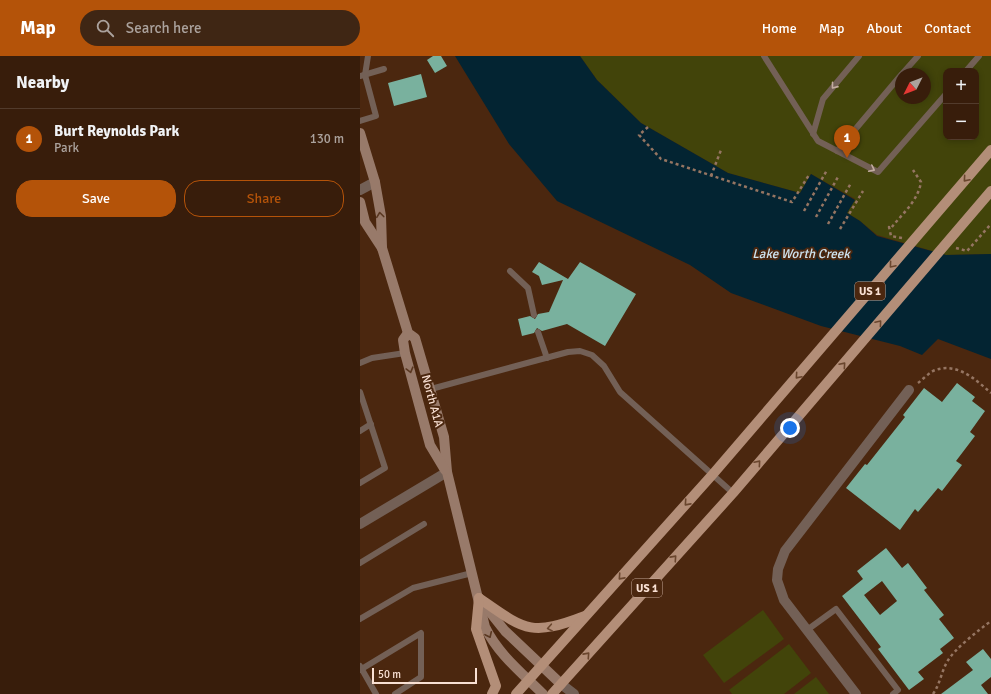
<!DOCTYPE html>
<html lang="en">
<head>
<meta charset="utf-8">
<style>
	body { margin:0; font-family:Signika,sans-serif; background:#3f2614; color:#f1f3f6 }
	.controls { position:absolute; right:12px; top:12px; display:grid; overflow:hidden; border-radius:8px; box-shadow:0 2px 6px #0003 }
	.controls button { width:36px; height:36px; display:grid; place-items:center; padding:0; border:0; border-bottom:1px solid #523b2c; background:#381d0b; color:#f1f3f6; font:20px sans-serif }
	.compass { position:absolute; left:535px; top:12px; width:36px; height:36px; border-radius:50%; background:#381d0b; box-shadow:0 2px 6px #0003; rotate:228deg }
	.scale { position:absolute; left:12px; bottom:10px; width:105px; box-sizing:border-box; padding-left:4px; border:2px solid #f9e0d3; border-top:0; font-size:11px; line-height:14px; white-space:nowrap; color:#f9e0d3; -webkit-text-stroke:3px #4b270f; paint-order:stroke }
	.you { position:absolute; left:430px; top:372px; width:14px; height:14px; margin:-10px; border:3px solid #fff; border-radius:50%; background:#1a73e8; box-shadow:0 0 0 6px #1a73e833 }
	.badge { display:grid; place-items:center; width:26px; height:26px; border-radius:50%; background:#b45309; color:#fff; font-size:13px; font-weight:700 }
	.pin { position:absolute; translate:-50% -33px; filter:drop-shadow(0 1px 2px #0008) }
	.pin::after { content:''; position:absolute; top:21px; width:14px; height:12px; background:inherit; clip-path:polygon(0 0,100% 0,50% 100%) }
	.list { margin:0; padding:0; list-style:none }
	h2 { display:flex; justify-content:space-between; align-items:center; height:52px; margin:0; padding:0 16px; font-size:17px }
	h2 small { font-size:13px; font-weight:400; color:#aba29d }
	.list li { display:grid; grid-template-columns:26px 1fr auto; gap:12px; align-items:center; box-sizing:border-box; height:60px; padding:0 16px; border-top:1px solid #523b2c }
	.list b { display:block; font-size:15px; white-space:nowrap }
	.list p { margin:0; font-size:13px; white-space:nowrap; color:#aba29d }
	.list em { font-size:13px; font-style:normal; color:#aba29d }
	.actions { display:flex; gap:8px; padding:12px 16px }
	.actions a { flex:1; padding:9px 0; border:1px solid #b45309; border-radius:16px; text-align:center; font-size:14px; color:#b45309 }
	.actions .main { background:#b45309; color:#fff }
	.icon { flex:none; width:22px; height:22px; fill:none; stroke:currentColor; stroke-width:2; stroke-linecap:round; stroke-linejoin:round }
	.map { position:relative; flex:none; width:631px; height:638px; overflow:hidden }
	header { display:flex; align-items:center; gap:24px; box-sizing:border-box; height:56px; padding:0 20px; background:#b45309; color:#fff }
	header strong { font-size:19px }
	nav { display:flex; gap:22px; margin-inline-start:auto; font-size:14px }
	.search { width:280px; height:36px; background:#3f2614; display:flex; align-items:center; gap:10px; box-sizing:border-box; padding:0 14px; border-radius:22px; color:#aba29d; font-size:15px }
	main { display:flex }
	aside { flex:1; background:#381d0b }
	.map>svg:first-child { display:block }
	.green { fill:#42440a; fill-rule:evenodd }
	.water { fill:#032432 }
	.building { fill:#79b19e; fill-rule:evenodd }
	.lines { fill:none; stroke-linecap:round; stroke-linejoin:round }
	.path { stroke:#957562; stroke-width:2.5; stroke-dasharray:3 3; stroke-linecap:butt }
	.lane { stroke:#736056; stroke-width:6 }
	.street { stroke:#736056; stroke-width:10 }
	.secondary { stroke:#987a6a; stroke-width:10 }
	.primary { stroke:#b38e78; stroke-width:10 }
	.oneway { stroke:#c3ada1 }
	.oneway2 { stroke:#6a462e }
	.oneway3 { stroke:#5a3821 }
	.labels { text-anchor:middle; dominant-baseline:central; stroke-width:4; stroke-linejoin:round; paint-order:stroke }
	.shield { fill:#4b270f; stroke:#c5a898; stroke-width:1 }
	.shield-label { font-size:11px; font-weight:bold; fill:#f9e0d3 }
	.street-label { font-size:12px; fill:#f9e0d3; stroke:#4b270f }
	.water-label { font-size:13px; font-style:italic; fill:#cee4f0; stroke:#4b270f }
</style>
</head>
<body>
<header>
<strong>Map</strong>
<div class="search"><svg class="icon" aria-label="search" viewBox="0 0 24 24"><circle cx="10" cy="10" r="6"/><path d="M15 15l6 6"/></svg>Search here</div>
<nav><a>Home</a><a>Map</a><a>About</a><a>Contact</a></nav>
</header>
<main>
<aside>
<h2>Nearby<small></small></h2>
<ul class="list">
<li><span class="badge">1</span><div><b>Burt Reynolds Park</b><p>Park</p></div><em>130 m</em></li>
</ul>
<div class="actions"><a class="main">Save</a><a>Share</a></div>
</aside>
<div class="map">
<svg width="631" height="638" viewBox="0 0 631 638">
	<rect width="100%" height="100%" fill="#4b270f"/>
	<g class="green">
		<path d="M220,0H631V198L586,199L517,179L500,165L487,157L495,143L451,118L440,137L368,117L281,67L237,24ZM586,15H616V81H586ZM541,18H565V42H541Z"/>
		<path d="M403,554L424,583L364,627L343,599Z"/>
		<path d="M429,588L451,617L424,638H372L369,634Z"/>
		<path d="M456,621L469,638H434Z"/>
	</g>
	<path class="water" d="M95,0H220L237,24L281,67L368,117L440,137L451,118L495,144L487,157L500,165L517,180L586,199L631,198V303L578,283L562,299L540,290L461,270L371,237L330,209L197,145L149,88Z"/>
	<g class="building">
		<path d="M73,0H81L87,10L75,17L67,4Z"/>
		<path d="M61,18L67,41L34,50L28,27Z"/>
		<path d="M179,206L208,223L220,206L276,238L245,290L207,268L182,275L177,272L174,277L162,280L158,263L170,260L175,263L178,258L189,256L203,224L182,229L179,220L172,216Z"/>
		<path d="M597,327L615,341L612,345L625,355L610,376L615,380L596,405L602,409L582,435L578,432L558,456L555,453L540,474L486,432L505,408L507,409L545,361L543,359L564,332L582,346Z"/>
		<path d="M526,492L542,512L548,507L567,532L564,534L584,559L579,563L594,582L580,593L583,597L558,616L564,623L549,634L518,593L521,591L482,540L503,523L497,515ZM522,525L537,545L520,559L504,539Z"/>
		<path d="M623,593L631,603V621L621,629L628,638H581L613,614L606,606Z"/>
	</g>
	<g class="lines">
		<g class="path">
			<path d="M288,71L279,79L301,103L432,146L449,119"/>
			<path d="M351,120L361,94"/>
			<path d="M444,155L467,114"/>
			<path d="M456,161L479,119"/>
			<path d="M468,168L491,127"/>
			<path d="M480,173L503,135"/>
			<path d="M542,182L531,180L529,171L531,172C542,158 558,145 561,126L553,114"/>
			<path d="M596,192L607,195L631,168"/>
			<path d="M558,327C563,323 568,318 573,315C596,305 615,323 631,337"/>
			<path d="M573,638C580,628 581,617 587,606C594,593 619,574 631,565"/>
		</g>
		<g class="lane">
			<path d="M404,0L458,85L518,116L586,38"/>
			<path d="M606,15L619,0"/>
			<path d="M542,18L558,0"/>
			<path d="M0,20L24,13"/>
			<path d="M0,65L16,60L5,19L8,0"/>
			<path d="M453,78L463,43L499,0"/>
			<path d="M477,95L541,19"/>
			<path d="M150,215L168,232L174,259"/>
			<path d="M178,276L187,302"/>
			<path d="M0,307L12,302L45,297"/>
			<path d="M71,333L208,296L220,295L232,299L244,310L260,336L373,437"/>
			<path d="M0,336L25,412L0,427"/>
			<path d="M0,375L11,368"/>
			<path d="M0,507L64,468"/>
			<path d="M0,563L53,532L112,517"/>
			<path d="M447,574L476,553L538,634L533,638"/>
			<path d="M0,610L16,638"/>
			<path d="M0,614L61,577V621L35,638"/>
		</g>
		<g class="street">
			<path d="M0,134L15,126"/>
			<path d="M0,468L87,416"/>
			<path d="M201,628L214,638"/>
			<path d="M496,638L424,544L417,524L418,513L425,495L549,334"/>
		</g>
		<g class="secondary">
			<path d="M0,77L15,126L21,160L22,192"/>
			<path d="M0,146L5,166L22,192L48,277L55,282L84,381L87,416L125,571C138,598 162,617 183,638"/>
			<path d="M48,277L43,284L45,297L70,389L85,414"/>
			<path d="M121,545L145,575L201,628"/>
		</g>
		<g class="primary">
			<path d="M119,542C165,574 170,581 225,560"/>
			<path d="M119,542L116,573L136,630L132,638"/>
			<path d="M156,638L353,418L631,94"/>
			<path d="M192,638L373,437L631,135"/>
		</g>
	</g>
	<defs><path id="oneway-chevron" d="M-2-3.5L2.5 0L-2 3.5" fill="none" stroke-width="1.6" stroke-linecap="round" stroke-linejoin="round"/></defs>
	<g class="oneway">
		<use href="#oneway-chevron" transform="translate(474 30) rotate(129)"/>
		<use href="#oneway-chevron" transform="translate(512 113) rotate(27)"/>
	</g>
	<g class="oneway2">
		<use href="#oneway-chevron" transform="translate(606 123) rotate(131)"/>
		<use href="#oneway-chevron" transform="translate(532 209) rotate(130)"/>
		<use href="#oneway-chevron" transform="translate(519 267) rotate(-50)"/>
		<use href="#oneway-chevron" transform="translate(483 309) rotate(-49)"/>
		<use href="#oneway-chevron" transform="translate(438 320) rotate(131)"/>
		<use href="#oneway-chevron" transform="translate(398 407) rotate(-49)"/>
		<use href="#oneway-chevron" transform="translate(327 447) rotate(132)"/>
		<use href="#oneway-chevron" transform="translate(314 502) rotate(-48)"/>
		<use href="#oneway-chevron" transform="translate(261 521) rotate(132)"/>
		<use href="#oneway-chevron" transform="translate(190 572) rotate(170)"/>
		<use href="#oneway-chevron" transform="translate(227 599) rotate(-48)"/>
	</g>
	<g class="oneway3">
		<use href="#oneway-chevron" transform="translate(20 159) rotate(-97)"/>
		<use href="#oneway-chevron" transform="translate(50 314) rotate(75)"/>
		<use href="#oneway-chevron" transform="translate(129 579) rotate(65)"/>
	</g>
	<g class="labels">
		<g class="shield">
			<rect x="495" y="226" width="30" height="18" rx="3"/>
			<rect x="272" y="523" width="30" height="18" rx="3"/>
		</g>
		<g class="shield-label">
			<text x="510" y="235">US 1</text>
			<text x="287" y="532">US 1</text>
		</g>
		<g class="street-label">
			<text transform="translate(72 345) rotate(75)">North A1A</text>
		</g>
		<g class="water-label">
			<text x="441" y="198">Lake Worth Creek</text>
		</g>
	</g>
</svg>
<div class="controls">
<button>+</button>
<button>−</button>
</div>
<svg class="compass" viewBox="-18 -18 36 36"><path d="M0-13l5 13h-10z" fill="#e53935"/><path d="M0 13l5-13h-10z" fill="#aba29d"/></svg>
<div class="scale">50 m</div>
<div class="you"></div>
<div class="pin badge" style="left:487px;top:102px">1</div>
</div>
</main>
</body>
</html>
